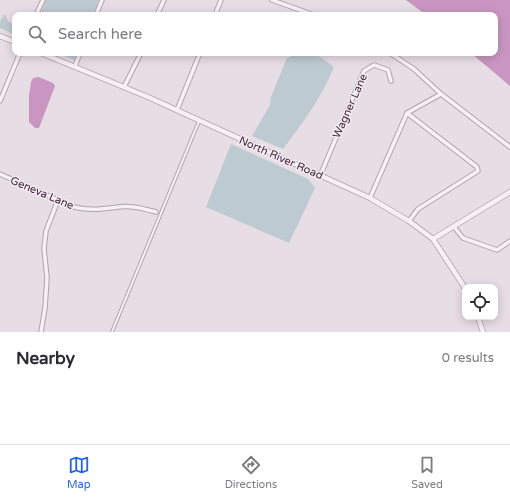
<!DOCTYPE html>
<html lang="en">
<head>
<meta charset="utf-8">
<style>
	body { margin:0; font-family:"Varela Round",sans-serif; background:#f7f7f7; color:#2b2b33 }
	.controls { position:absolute; right:12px; bottom:12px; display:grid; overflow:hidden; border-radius:8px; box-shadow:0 2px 10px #0003 }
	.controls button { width:36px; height:36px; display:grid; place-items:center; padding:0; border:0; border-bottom:1px solid #e1e1e2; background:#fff; color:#2b2b33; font:20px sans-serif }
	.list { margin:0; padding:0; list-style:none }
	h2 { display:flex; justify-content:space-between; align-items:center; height:52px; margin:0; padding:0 16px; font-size:17px }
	h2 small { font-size:13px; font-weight:400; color:#7c7c81 }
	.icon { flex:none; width:22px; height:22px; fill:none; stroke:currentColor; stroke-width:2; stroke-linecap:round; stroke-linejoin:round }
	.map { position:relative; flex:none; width:510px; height:332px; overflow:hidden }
	.search { position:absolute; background:#fff; box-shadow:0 2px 10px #0003; left:12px; right:12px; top:12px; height:44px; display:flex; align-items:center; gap:10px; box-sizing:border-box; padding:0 14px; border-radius:8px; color:#7c7c81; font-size:15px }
	.sheet { height:112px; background:#fff }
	nav { display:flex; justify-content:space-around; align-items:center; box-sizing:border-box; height:56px; border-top:1px solid #e1e1e2; background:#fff; font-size:11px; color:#7c7c81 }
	nav a { display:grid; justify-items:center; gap:2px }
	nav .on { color:#2563eb }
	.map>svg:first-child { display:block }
	.green { fill:#becad1 }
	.water { fill:#c996c1 }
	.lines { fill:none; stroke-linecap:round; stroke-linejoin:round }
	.service-casing { stroke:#b1a2ae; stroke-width:4 }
	.minor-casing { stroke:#b1a2ae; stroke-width:5.5 }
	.tertiary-casing { stroke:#b1a2ae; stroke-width:6 }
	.service { stroke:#f6f0f4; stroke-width:2 }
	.minor { stroke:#f6f0f4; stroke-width:3.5 }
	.tertiary { stroke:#f6f0f4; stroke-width:4.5 }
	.labels { text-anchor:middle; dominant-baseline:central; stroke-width:3; stroke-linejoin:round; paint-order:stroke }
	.street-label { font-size:11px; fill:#3e2638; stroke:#f5ecf3 }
</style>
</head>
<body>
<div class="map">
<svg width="510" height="332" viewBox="0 0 510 332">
	<rect width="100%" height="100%" fill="#e7dde5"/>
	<g class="green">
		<path d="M46,0H99L93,15H40Z"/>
		<path d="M5,14L8,21L15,26V35L0,28V21Z"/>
		<path d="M57,53H77L74,60Z"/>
		<path d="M300,53C317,53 321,57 334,67C322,97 302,124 283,149L252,136L270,105L271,97L287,58Z"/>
		<path d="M231,144L308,179L315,188L289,243L206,207Z"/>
	</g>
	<g class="water">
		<path d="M406,0H510V86L471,53H495V15H426Z"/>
		<path d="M39,77L53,83L55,86L39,128H35L29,122V95L31,82L33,78Z"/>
	</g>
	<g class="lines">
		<g class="service-casing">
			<path id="service" d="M112,332L199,121"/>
		</g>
		<g class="minor-casing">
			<g id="minor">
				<path d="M272,0L314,15"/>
				<path d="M36,15L43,0"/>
				<path d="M96,15L102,0"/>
				<path d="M157,15L164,0"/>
				<path d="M215,15L221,0"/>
				<path d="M390,53L414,69L441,94L510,147"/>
				<path d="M75,66L80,53"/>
				<path d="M124,87L141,53"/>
				<path d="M0,101L20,53"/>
				<path d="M177,110L200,53"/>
				<path d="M407,113L477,167L478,171L418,209L409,221"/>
				<path d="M407,113L441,94"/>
				<path d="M0,174L74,207C90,211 102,209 118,207C131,205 144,209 156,212"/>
				<path d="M320,176L364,71L374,65L388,70L391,81"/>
				<path d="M370,198L407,113"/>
				<path d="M454,227L463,238L497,250L510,241"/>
				<path d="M41,332L45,308L47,278L44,248L46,231L58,200"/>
			</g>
		</g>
		<g class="tertiary-casing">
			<g id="tertiary">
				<path d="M0,36L15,42"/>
				<path d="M41,53L148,97L370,198L409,221L433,239L465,288"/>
				<path d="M433,239L510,192"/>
				<path d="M478,317L483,332"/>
			</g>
		</g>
		<use href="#service" class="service"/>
		<use href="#minor" class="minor"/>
		<use href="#tertiary" class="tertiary"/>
	</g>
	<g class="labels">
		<g class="street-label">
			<text transform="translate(350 106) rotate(-66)">Wagner Lane</text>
			<text transform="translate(281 158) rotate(24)">North River Road</text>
			<text transform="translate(42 193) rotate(23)">Geneva Lane</text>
		</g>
	</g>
</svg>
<div class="controls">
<button><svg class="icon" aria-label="locate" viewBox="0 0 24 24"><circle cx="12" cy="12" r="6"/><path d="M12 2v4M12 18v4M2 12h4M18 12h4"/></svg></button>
</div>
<div class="search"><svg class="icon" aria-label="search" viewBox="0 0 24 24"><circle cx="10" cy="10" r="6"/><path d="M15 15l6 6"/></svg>Search here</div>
</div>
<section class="sheet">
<h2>Nearby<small>0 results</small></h2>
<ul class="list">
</ul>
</section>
<nav>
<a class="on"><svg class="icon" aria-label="map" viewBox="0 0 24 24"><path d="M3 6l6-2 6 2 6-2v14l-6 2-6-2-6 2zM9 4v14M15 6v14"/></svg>Map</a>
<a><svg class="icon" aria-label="directions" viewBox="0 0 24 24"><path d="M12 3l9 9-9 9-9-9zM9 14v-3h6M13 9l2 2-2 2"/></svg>Directions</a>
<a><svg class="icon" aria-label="saved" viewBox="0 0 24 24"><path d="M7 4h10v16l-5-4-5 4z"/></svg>Saved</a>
</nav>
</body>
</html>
